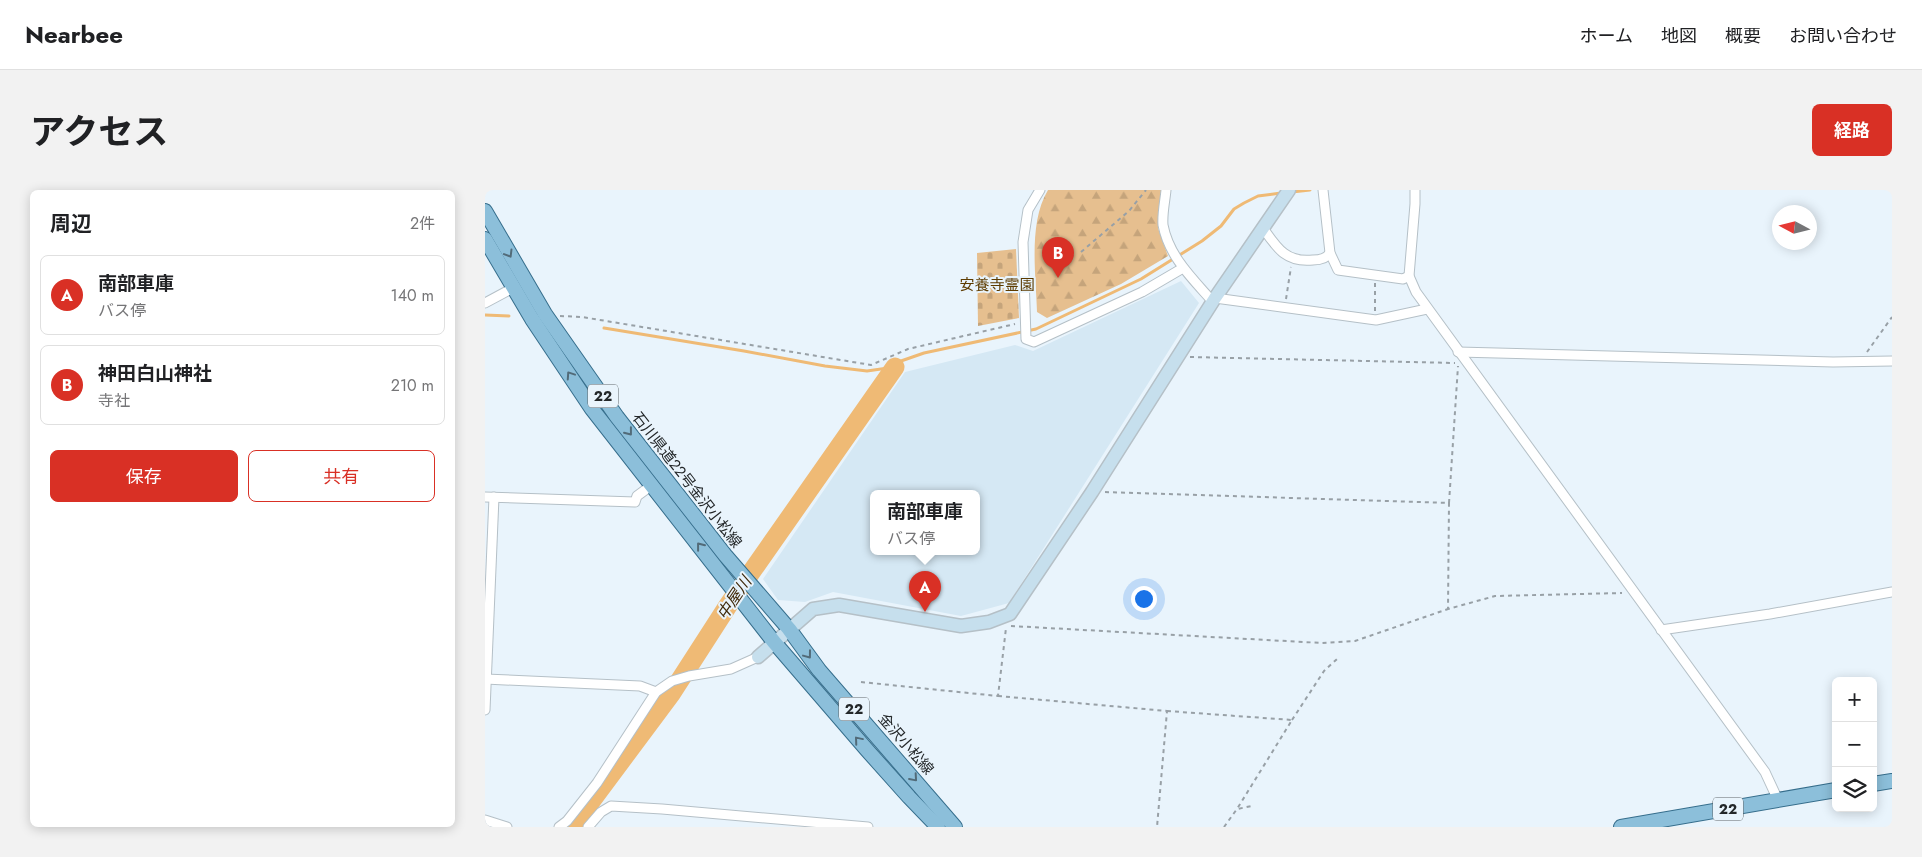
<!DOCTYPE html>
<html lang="ja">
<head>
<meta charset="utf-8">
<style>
	body { margin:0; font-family:Jost,"Noto Sans JP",sans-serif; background:#f2f2f2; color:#202124 }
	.controls { position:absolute; right:15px; bottom:15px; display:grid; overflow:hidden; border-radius:8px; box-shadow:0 2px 12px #0003 }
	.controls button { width:45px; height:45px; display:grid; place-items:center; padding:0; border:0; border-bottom:1px solid #e0e0e0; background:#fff; color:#202124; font:25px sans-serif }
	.compass { position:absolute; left:1287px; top:15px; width:45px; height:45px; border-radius:50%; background:#fff; box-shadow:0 2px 12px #0003; rotate:277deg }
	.you { position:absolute; left:658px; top:408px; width:18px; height:18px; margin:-12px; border:4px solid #fff; border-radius:50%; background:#1a73e8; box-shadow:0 0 0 8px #1a73e833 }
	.badge { display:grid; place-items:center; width:32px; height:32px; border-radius:50%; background:#d93025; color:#fff; font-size:16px; font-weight:700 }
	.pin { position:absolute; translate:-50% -41px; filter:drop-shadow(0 1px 2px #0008) }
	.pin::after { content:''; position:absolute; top:26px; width:18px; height:15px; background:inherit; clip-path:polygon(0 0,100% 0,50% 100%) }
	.popup { position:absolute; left:385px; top:300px; width:110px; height:65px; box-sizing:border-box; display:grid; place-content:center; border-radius:8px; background:#fff; filter:drop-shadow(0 1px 4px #0005); font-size:16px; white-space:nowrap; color:#757577 }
	.popup b { font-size:19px; color:#202124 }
	.popup::after { content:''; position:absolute; left:50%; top:100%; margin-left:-10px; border:10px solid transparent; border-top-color:#fff }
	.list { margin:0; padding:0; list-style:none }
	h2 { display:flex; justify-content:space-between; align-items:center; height:65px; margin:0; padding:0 20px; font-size:21px }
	h2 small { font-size:16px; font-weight:400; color:#757577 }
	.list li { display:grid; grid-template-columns:32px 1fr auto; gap:15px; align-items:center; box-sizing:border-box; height:80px; margin:0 10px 10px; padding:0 10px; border:1px solid #e0e0e0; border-radius:8px }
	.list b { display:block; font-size:19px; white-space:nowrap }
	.list p { margin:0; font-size:16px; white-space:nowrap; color:#757577 }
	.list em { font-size:16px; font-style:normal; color:#757577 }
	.actions { display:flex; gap:10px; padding:15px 20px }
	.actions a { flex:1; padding:11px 0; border:1px solid #d93025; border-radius:8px; text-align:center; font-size:18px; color:#d93025 }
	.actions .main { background:#d93025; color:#fff }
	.icon { flex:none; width:28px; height:28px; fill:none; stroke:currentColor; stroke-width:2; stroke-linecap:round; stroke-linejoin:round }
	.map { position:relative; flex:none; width:1407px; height:637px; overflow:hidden; border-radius:8px }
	header { display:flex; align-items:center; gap:30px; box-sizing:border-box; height:70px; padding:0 25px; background:#fff; border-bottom:1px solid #e0e0e0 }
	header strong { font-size:24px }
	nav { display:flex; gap:28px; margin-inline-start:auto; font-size:18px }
	.intro { display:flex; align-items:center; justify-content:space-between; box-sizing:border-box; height:120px; padding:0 30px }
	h1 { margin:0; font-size:35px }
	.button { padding:12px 22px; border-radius:8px; background:#d93025; color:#fff; font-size:18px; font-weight:700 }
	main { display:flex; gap:30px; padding:0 30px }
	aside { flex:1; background:#fff; border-radius:8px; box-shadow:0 2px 12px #0003 }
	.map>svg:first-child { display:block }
	.built { fill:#d5e8f4; fill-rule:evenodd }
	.forest { fill:url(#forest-firs) }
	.cemetery { fill:url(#cemetery-stones) }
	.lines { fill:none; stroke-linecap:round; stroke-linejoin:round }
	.stream { stroke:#efba75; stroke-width:3 }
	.river { stroke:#efba75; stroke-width:19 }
	.street-casing { stroke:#b5c0c7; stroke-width:11 }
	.secondary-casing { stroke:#b5c0c7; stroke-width:15 }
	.primary-casing { stroke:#366e8c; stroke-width:16 }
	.path { stroke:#98a0a6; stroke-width:2; stroke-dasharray:4 4; stroke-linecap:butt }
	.street { stroke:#fff; stroke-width:9 }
	.secondary { stroke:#c6dfed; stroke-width:12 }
	.primary { stroke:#8cbfda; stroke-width:14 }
	.oneway { stroke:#526b79 }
	.labels { text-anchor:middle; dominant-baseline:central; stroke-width:4; stroke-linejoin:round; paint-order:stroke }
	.shield { fill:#e9f4fc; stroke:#5e6468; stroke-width:1 }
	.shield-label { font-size:14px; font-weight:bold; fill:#232729 }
	.park-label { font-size:15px; fill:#5d3b00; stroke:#e9f4fc }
	.street-label { font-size:15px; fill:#232729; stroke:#e9f4fc }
	.water-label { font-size:16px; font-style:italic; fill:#3f290a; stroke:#e9f4fc }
</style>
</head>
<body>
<header>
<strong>Nearbee</strong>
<nav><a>ホーム</a><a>地図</a><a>概要</a><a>お問い合わせ</a></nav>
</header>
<div class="intro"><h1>アクセス</h1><a class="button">経路</a></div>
<main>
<aside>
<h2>周辺<small>2件</small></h2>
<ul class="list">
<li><span class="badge">A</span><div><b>南部車庫</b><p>バス停</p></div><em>140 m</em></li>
<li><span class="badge">B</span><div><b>神田白山神社</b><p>寺社</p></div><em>210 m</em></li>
</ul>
<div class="actions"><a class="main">保存</a><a>共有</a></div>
</aside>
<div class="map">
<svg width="1407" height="637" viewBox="0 0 1407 637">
	<defs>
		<pattern id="forest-firs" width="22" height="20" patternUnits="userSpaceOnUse" patternTransform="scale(1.25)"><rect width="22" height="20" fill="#e6bf8f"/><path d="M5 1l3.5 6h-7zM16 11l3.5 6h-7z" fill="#c5a47b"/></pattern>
		<pattern id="cemetery-stones" width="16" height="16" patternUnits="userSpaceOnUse" patternTransform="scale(1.25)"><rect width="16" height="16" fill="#e6bf8f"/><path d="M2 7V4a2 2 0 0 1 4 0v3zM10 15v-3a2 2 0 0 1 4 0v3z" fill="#c5a47b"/></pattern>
	</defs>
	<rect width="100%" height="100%" fill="#e9f4fc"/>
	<path class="built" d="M696,91L714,113L524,413L476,426L348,402L320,412L293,410L278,389L420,182L530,155L548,161ZM389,303H491V361H389Z"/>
	<path class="forest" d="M563,0H676L673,38L683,66L636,94L562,128L552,122C551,85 543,33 563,0Z"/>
	<path class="cemetery" d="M531,59L534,128L493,136L492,63Z"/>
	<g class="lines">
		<g class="stream">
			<path d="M807,2L825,0"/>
			<path d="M0,125L24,126"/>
			<path d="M119,138L259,161L340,176L382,181L410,177L416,171L439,163L551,139L656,89L717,51L736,36L749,19L759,13L773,6L796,3"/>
		</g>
		<path class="river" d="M87,637L186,504L244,414L410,177"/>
		<g class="street-casing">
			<g id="street">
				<path d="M555,0L543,20L538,52L541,149L549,152L657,102L698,78"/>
				<path d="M681,0C680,11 677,24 678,35C684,67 708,89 728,112"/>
				<path d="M838,0L845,63L853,80L918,89L924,86"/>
				<path d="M930,0V14L924,86L931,102L1280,582L1293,610"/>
				<path d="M778,38C792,58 801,73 828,70C834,70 841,69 845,63"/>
				<path d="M730,108L891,130L942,119"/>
				<path d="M0,113L28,98"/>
				<path d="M973,162L1348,172L1407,171"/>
				<path d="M0,307L150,312L152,306L167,295"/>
				<path d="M1176,440L1285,424L1407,402"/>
				<path d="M0,489L155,496L171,502"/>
				<path d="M0,520L9,307"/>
				<path d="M0,630L22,637"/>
				<path d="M74,637L82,631L112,593L171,502L187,491L204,486L246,479L273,467"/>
				<path d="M103,637L116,622L126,616L177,619L383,637"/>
			</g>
		</g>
		<g class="secondary-casing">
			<path id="secondary" d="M273,467L328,419L354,415L476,436L504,432L525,424L607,302L730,108L804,0"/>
		</g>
		<g class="primary-casing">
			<g id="primary">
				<path d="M0,21L60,124L132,227L240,365L304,439L334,480L470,637"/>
				<path d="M0,49L47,129L107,219L289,452L382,560L424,607L453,637"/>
				<path d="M1388,594L1407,591"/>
				<path d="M1136,637L1351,600"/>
			</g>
		</g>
		<g class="path">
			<path d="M596,62L644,21L661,0"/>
			<path d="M890,93V121"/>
			<path d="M801,109L806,77"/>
			<path d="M75,126L97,127L386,175L423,159L530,134"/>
			<path d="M1382,162L1407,127"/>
			<path d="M705,167L970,173"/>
			<path d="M620,302L964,313L963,419L1010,406L1137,403"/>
			<path d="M964,313L973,176"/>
			<path d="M526,436L837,453L870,451L963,419"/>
			<path d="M376,492L513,506L521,438"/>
			<path d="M513,506L682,521L672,637"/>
			<path d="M682,521L807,530L752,619"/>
			<path d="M807,530L839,481L852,469"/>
			<path d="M739,637L752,619L767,616"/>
		</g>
		<use href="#street" class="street"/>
		<use href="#secondary" class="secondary"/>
		<use href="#primary" class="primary"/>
	</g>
	<defs><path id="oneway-chevron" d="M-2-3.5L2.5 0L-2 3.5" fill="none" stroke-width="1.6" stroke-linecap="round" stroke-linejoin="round" transform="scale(1.25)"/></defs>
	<g class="oneway">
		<use href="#oneway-chevron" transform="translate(24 64) rotate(59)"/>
		<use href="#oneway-chevron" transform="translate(85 185) rotate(-124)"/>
		<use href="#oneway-chevron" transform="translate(144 242) rotate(52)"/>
		<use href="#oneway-chevron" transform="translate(215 356) rotate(-128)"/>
		<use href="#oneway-chevron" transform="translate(323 465) rotate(53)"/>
		<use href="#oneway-chevron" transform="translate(373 550) rotate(-130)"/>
		<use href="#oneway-chevron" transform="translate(429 588) rotate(49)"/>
	</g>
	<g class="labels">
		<g class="shield">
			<rect x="103" y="194.5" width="30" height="23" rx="4"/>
			<rect x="354" y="507.5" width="30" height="23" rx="4"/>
			<rect x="1228" y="607.5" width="30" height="23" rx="4"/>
		</g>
		<g class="shield-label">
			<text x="118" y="206">22</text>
			<text x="369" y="519">22</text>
			<text x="1243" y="619">22</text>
		</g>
		<g class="park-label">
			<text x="512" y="95">安養寺霊園</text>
		</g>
		<g class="street-label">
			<text transform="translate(202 290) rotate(52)">石川県道22号金沢小松線</text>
			<text transform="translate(421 554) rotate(49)">金沢小松線</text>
		</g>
		<g class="water-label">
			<text transform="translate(249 408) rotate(-56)">中屋川</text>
		</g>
	</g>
</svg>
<div class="controls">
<button>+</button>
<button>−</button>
<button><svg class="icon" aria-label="layers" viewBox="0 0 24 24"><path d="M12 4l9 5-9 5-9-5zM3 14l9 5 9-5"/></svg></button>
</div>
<svg class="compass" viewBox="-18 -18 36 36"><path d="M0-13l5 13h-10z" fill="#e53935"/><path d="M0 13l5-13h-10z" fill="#757577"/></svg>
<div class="you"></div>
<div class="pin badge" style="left:440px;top:422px">A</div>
<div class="popup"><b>南部車庫</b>バス停</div>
<div class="pin badge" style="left:573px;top:88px">B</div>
</div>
</main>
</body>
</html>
